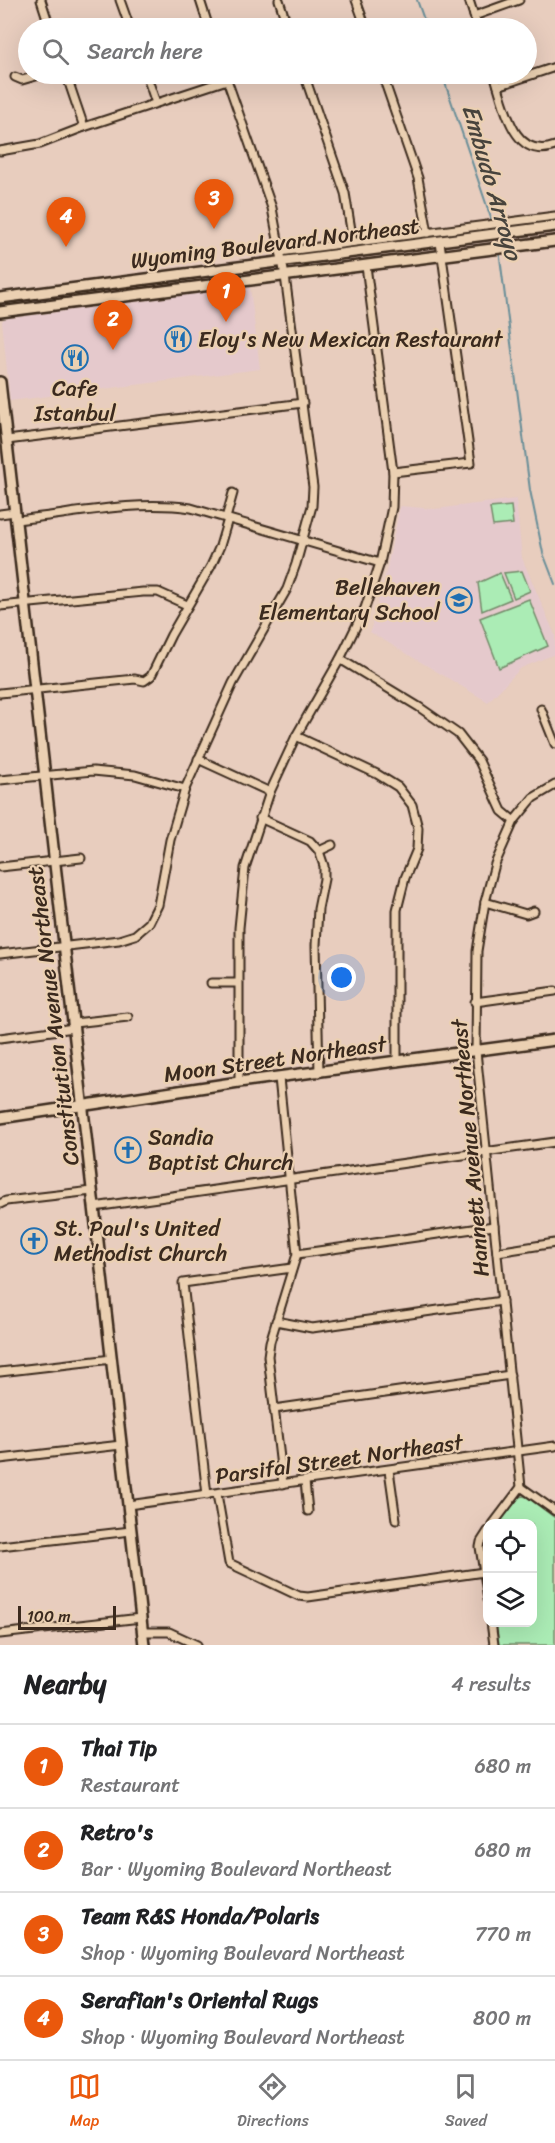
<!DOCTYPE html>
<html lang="en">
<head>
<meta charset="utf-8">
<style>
	body { margin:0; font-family:Sriracha,sans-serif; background:#f6f6f6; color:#202124 }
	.controls { position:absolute; right:18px; bottom:18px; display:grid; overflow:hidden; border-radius:12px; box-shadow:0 6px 24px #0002 }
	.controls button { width:54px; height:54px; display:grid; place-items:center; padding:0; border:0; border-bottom:2px solid #e0e0e0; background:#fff; color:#202124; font:30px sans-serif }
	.scale { position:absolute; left:18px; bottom:15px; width:98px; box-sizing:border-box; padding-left:6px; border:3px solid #3b2a1e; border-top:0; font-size:16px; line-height:21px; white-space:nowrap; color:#3b2a1e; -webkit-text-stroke:4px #ebd0b2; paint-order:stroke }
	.you { position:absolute; left:342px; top:978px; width:21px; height:21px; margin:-15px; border:4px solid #fff; border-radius:50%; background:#1a73e8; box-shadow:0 0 0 9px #1a73e833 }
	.badge { display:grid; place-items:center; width:39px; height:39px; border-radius:50%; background:#ea580c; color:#fff; font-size:20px; font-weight:700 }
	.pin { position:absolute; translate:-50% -50px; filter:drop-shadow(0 2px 3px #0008) }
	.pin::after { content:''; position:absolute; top:32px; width:21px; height:18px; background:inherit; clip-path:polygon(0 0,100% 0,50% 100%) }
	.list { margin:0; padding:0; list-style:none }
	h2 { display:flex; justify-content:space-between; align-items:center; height:78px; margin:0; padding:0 24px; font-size:26px }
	h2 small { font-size:20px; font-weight:400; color:#757577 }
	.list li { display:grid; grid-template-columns:39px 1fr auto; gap:18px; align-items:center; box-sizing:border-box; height:84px; padding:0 24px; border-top:2px solid #e0e0e0 }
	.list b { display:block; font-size:22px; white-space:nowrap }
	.list p { margin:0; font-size:20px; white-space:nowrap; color:#757577 }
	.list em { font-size:20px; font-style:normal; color:#757577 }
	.icon { flex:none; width:33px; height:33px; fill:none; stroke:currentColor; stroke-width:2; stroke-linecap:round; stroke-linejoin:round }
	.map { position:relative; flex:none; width:555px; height:1645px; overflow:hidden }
	.search { position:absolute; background:#fff; box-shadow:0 6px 24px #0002; left:18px; right:18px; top:18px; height:66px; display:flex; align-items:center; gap:15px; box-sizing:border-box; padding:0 21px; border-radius:33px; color:#757577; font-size:22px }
	.sheet { height:414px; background:#fff }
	nav { display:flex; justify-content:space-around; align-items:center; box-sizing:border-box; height:84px; border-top:2px solid #e0e0e0; background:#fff; font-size:16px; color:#757577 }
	nav a { display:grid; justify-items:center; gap:3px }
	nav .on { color:#ea580c }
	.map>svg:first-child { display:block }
	.built { fill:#e5c9cc }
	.green { fill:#abecb5; stroke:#738b6a; stroke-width:1.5 }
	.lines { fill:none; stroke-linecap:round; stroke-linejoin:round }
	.stream { stroke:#698e98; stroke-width:2 }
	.street-casing { stroke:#3b2a1e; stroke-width:11 }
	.secondary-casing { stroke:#3b2a1e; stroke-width:14 }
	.street { stroke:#ebd0b2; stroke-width:7 }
	.secondary { stroke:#ebd0b2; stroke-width:9 }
	.labels { text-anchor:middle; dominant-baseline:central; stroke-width:4.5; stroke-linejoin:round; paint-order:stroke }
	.street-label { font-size:22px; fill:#3b2a1e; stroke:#ebd0b2 }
	.poi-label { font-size:22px; fill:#3b2a1e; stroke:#ebd0b2; text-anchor:start }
	.water-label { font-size:24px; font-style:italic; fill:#47433c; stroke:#ebd0b2 }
</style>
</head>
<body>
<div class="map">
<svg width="555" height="1645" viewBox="0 0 555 1645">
	<rect width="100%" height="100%" fill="#e8cdbe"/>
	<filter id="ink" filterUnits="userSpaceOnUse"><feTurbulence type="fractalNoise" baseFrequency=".0167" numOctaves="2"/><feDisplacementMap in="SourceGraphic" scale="12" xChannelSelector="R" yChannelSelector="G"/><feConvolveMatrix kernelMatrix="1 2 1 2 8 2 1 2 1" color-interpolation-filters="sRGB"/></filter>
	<g filter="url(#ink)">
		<g class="built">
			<path d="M250,287L260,369L10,401L2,321L4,319Z"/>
			<path d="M516,499L522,558L555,635V654L521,668L488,702L370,632L386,572L400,506L435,509Z"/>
		</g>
		<g class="green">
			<path d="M511,506L513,524L493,526L490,508Z"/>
			<path d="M522,571L530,591L514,598L504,573Z"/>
			<path d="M500,573L511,599L482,611L478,583Z"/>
			<path d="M529,599L548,646L499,668L480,618Z"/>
			<path d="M523,1496L527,1497L555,1518V1645H499L496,1623L532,1622V1524L499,1523L519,1497Z"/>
		</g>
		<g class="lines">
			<g class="stream">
				<path d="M417,0L427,28"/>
				<path d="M442,74L492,221"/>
				<path d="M499,250L530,490L543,553L555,584"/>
			</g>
			<g class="street-casing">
				<g id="street">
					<path d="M41,0L50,28"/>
					<path d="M120,0L130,28"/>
					<path d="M200,0L209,28"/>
					<path d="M279,0L288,28"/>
					<path d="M356,0L366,28"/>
					<path d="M469,0L478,28"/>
					<path d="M474,16L519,0"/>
					<path d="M66,74L84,127"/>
					<path d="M146,74L156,103"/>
					<path d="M304,74L345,193L353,242"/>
					<path d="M382,74L418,178L428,233"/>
					<path d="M494,74C504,102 512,162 555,146"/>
					<path d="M15,77L22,80L43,74"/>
					<path d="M498,86L555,67"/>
					<path d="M0,151L40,144L84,127L227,80"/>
					<path d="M280,252L555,216"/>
					<path d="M7,440L303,403"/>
					<path d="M393,472L471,463L440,242"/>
					<path d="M0,514L15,512"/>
					<path d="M226,518L233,493"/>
					<path d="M16,520C74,514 133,500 191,508L380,563"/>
					<path d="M0,606L143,592H158L187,605"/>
					<path d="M340,659L419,707L458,734L479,761L502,811L514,821"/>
					<path d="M0,693L135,679L144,681L151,676L171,635L211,566L220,546L228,519"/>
					<path d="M541,709L555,744"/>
					<path d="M296,736L377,774L398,787L412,805L418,828L417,849L405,878L397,910V1062"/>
					<path d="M198,759L270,792"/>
					<path d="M0,780L93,771L135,775L185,789"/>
					<path d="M260,818L310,841L319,851L324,866V879L318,909L316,945L319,1073"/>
					<path d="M319,851L332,845"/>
					<path d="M0,867L81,858"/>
					<path d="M485,902L526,914L534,911"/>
					<path d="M0,954L119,940L135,935L149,923L158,905L170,840L185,789L233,683L287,589L296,564L312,506L313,487L285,276L275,224L272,208L225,74"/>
					<path d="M211,983H238"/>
					<path d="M475,1002L555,991"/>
					<path d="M74,1023L128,1017"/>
					<path d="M0,1038L74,1028"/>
					<path d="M279,1078L297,1254L270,1342L268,1356L283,1484"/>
					<path d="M239,1082V928L245,868L270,792L296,736L340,659L365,608L380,563L392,507L393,472L366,266"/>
					<path d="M0,1204L6,1201L92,1191"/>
					<path d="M94,1207L555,1142"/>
					<path d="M497,1252L555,1243"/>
					<path d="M297,1254L494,1226"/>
					<path d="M276,1321L312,1328L502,1301"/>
					<path d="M0,1372L112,1359"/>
					<path d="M274,1409L510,1375"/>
					<path d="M0,1459L121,1445"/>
					<path d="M389,1470L396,1520"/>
					<path d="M305,1481L308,1511"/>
					<path d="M521,1487L555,1511"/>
					<path d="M217,1494L229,1563L299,1596L308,1597L484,1572"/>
					<path d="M207,1495L183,1283L292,1268"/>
					<path d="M128,1505L555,1446"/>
					<path d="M493,1524L521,1487L476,1051L477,951L485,902L495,864L514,821L533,798L555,785"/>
					<path d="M488,1531L481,1542L480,1547L488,1599"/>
					<path d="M0,1546L131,1531"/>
					<path d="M491,1622L494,1645"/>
					<path d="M143,1632H169L197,1645"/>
					<path d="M0,1634L141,1618"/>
				</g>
			</g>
			<g class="secondary-casing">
				<g id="secondary">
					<path d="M0,298L555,226"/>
					<path d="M0,312L555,241"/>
					<path d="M0,382L144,1645"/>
					<path d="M0,1118L239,1082L555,1040"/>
				</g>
			</g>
			<use href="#street" class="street"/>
			<use href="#secondary" class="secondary"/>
		</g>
	</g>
	<defs>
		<g id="restaurant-ring" transform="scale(1.35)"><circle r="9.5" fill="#ebd0b2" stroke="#1f6fb2" stroke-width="1.5"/><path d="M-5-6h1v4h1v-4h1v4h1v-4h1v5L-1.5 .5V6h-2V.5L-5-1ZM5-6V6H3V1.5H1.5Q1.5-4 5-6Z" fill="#1f6fb2"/></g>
		<g id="school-ring" transform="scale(1.35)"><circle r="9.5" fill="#ebd0b2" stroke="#1f6fb2" stroke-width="1.5"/><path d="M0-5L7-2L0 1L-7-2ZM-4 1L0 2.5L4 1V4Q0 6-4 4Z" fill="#1f6fb2"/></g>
		<g id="church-ring" transform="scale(1.35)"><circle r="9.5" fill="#ebd0b2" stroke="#1f6fb2" stroke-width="1.5"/><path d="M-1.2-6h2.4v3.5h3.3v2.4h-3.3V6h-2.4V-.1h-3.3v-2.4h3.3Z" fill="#1f6fb2"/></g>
	</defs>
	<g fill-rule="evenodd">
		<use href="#restaurant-ring" x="178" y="339"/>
		<use href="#restaurant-ring" x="75" y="358"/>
		<use href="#school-ring" x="459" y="600"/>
		<use href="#church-ring" x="128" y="1150"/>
		<use href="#church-ring" x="34" y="1241"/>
	</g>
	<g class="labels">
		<g class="street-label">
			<text transform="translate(275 243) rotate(-7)">Wyoming Boulevard Northeast</text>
			<text transform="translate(53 1016) rotate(-97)">Constitution Avenue Northeast</text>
			<text transform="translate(275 1059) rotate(-8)">Moon Street Northeast</text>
			<text transform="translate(470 1148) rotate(-95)">Hannett Avenue Northeast</text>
			<text transform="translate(339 1459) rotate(-8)">Parsifal Street Northeast</text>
		</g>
		<g class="poi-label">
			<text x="198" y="339">Eloy's New Mexican Restaurant</text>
			<text x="75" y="388" text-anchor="middle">Cafe<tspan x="75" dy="25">Istanbul</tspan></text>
			<text x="440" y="587" text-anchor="end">Bellehaven<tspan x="440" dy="25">Elementary School</tspan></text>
			<text x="148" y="1137">Sandia<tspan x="148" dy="25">Baptist Church</tspan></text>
			<text x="54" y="1228">St. Paul's United<tspan x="54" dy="25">Methodist Church</tspan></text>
		</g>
		<g class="water-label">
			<text transform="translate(492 182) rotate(74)">Embudo Arroyo</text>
		</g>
	</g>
</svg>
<div class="controls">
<button><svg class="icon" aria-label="locate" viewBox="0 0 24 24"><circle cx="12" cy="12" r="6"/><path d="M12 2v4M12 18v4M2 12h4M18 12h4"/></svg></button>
<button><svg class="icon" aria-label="layers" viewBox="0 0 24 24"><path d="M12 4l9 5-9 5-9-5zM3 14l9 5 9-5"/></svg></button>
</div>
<div class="scale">100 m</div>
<div class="you"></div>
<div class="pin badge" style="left:226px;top:322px">1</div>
<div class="pin badge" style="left:113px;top:350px">2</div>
<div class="pin badge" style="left:214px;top:229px">3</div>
<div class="pin badge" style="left:66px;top:247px">4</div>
<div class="search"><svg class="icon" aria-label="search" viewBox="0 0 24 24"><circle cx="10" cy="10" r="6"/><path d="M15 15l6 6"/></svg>Search here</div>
</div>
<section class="sheet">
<h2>Nearby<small>4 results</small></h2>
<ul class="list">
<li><span class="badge">1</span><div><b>Thai Tip</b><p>Restaurant</p></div><em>680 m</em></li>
<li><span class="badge">2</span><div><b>Retro's</b><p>Bar · Wyoming Boulevard Northeast</p></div><em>680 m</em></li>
<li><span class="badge">3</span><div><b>Team R&amp;S Honda/Polaris</b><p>Shop · Wyoming Boulevard Northeast</p></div><em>770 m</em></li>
<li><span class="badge">4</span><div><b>Serafian's Oriental Rugs</b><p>Shop · Wyoming Boulevard Northeast</p></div><em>800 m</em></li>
</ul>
</section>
<nav>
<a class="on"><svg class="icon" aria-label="map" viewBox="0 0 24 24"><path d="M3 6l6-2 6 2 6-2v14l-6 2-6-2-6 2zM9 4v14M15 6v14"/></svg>Map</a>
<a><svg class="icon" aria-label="directions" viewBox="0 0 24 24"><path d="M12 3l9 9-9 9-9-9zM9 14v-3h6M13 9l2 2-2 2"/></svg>Directions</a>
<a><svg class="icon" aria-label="saved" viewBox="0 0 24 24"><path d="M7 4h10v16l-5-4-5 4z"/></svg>Saved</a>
</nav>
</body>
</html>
